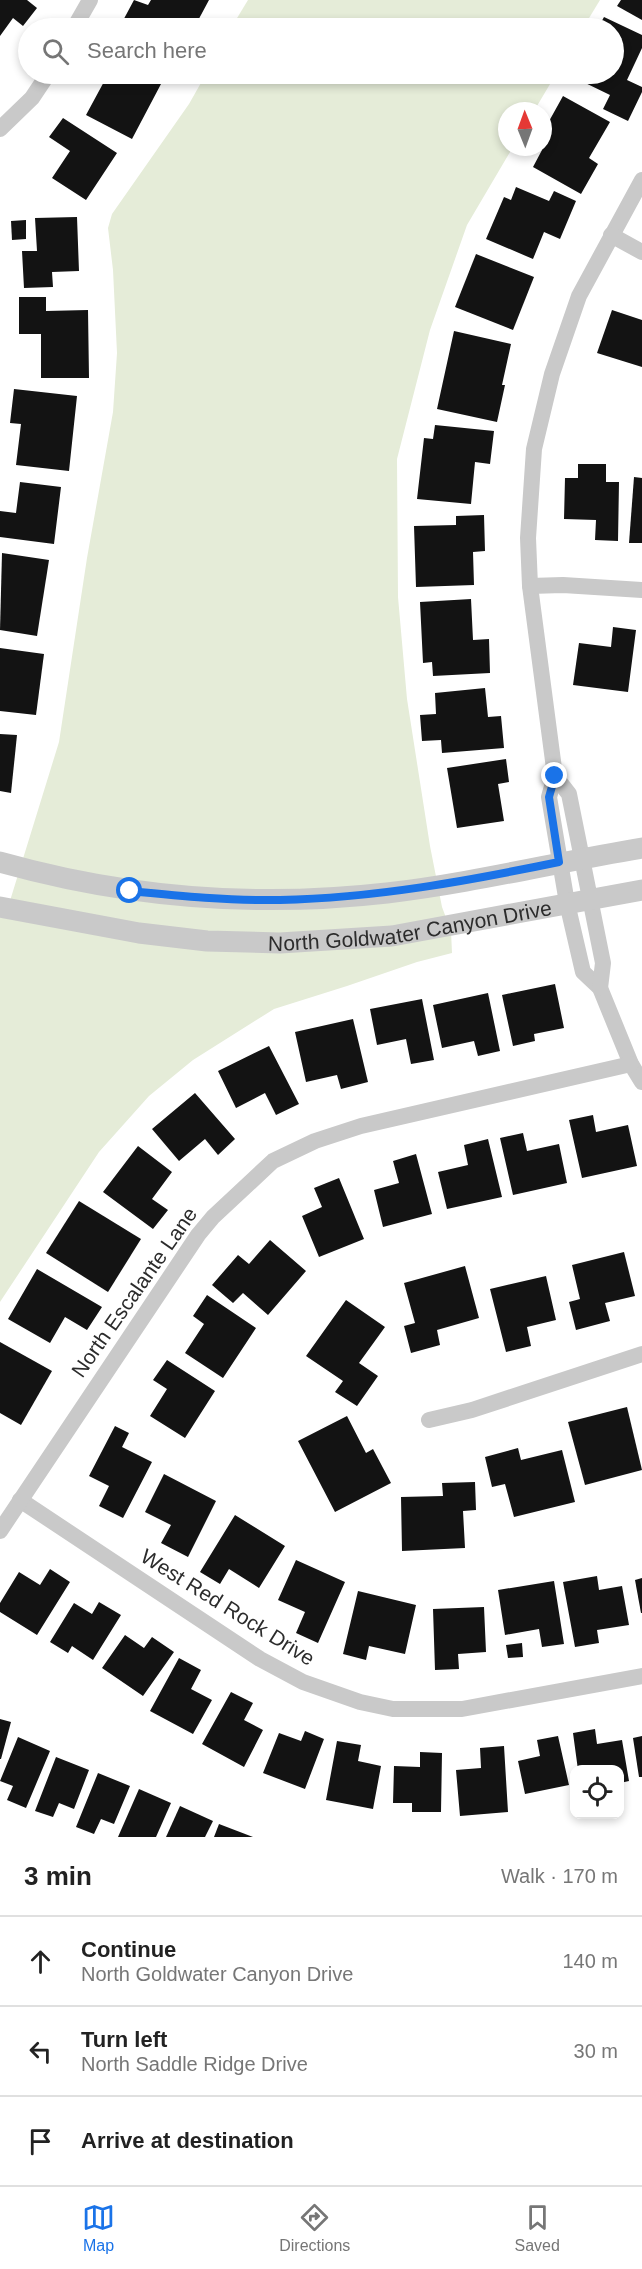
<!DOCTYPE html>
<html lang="en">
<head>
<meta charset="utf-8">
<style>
	body { margin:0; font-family:Arial,sans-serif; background:#f2f2f2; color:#222 }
	.controls { position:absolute; right:18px; bottom:18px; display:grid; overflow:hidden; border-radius:12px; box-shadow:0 3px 9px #0003 }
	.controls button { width:54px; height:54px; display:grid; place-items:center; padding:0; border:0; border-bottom:2px solid #e0e0e0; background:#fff; color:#222; font:30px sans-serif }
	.compass { position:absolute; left:498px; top:102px; width:54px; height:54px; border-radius:50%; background:#fff; box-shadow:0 3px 9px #0003; rotate:359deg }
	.stop { position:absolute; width:18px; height:18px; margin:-14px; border:4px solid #1a73e8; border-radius:50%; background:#fff }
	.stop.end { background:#1a73e8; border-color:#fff; box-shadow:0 2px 6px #0008 }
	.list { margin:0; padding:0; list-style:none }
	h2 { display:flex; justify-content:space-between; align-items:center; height:78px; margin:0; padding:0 24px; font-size:26px }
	h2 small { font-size:20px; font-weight:400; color:#767676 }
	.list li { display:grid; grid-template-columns:39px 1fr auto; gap:18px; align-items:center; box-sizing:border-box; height:90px; padding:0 24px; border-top:2px solid #e0e0e0 }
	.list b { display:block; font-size:22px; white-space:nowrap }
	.list p { margin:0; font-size:20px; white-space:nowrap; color:#767676 }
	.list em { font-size:20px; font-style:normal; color:#767676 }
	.icon { flex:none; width:33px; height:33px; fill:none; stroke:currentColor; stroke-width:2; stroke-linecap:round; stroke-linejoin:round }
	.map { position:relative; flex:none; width:642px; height:1837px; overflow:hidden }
	.search { position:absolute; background:#fff; box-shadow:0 3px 9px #0003; left:18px; right:18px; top:18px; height:66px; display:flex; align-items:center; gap:15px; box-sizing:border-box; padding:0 21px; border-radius:33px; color:#767676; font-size:22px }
	.sheet { height:348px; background:#fff }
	nav { display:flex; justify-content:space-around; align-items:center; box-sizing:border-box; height:84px; border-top:2px solid #e0e0e0; background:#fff; font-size:16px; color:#767676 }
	nav a { display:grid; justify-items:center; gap:3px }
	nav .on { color:#1a73e8 }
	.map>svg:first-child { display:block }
	.green { fill:#e5ecd8 }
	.building { fill:#131313 }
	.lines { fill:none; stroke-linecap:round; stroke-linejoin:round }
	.minor { stroke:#c9c9c9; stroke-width:16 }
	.tertiary { stroke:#c9c9c9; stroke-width:21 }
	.route { stroke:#1a73e8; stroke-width:8 }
	.labels { text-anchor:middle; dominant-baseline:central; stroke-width:6; stroke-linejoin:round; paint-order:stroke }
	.street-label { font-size:21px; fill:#2c2c2c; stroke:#fff }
</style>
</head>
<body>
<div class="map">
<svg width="642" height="1837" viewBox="0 0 642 1837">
	<rect width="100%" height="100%" fill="#fff"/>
	<g class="green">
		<path d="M248,0H600L583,28H231Z"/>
		<path d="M206,74H556L534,111H507V147H513L467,225L430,330L397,459L398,597L407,699L430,846L442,907L451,931L452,953L417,962L347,986L274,1009L193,1060L149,1096L99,1152L0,1302V916L5,917L59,742L87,558L113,412L117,353L113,270L108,228L112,214L189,104Z"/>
	</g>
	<g class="building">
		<path d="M0,0H27L37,8L23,26L13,18L0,36Z"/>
		<path d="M134,0L148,5L151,0H209L194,28H119Z"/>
		<path d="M621,0H642V20L617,6Z"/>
		<path d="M604,17L642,35V48L627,80L642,87V92L628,121L603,109L610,95L575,78L577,74H614V28H598Z"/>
		<path d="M98,74H142L161,84L132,139L86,115L106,78Z"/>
		<path d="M563,96L610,122L589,158L598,164L581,194L533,167L542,150L537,147H543V132Z"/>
		<path d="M63,118L117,153L86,200L52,178L70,151L49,137Z"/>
		<path d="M516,187L549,201L554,191L576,201L560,239L544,232L533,259L486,239L504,197L511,200Z"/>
		<path d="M77,217L79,271L52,272L53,287L24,288L22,251H37L35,218Z"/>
		<path d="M26,220V239L12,240L11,221Z"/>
		<path d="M476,254L534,277L513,330L455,307Z"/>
		<path d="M19,297H46V311L88,310L89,378H41V334H19Z"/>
		<path d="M612,310L642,320V367L597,353Z"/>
		<path d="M454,331L511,344L502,385H505L497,422L437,409Z"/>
		<path d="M14,389L77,396L69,471L16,465L21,424L10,423Z"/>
		<path d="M435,425L494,431L490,464L475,462L471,504L417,499L424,438L433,439Z"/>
		<path d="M578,464H606V482H619L618,541L595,540L596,520L564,519L565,478H578Z"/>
		<path d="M634,477L642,478V543H629Z"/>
		<path d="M20,482L61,487L54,544L0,537V511L16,513Z"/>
		<path d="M484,515L485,551L473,552L474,585L416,587L414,526L456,525V516Z"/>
		<path d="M2,553L49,560L37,636L0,630Z"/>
		<path d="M471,599L473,640L489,639L490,673L433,676L432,662L423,663L420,602Z"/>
		<path d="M613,627L636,630L628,692L573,685L579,643L611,647Z"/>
		<path d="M0,648L44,654L36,715L0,711Z"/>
		<path d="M485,688L488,717L501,716L504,748L442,753L441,740L422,741L420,715L436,714L435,693Z"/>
		<path d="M0,734L17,735L11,793L0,791Z"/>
		<path d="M506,759L509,782L498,784L504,821L457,828L447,768Z"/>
		<path d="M555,984L564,1028L534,1034L535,1041L513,1046L502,995Z"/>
		<path d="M488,993L500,1051L478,1056L474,1041L442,1048L433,1005Z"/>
		<path d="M422,999L434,1060L411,1064L406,1039L377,1045L370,1009Z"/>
		<path d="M353,1019L368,1082L341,1089L337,1075L306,1082L295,1032Z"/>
		<path d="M269,1046L299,1104L276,1115L265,1093L236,1108L218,1071Z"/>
		<path d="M195,1093L235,1139L218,1155L205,1139L179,1161L152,1129Z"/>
		<path d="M593,1115L596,1132L628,1125L637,1166L582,1178L569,1120Z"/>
		<path d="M523,1133L527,1151L559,1144L567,1183L513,1195L500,1138Z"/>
		<path d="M488,1139L502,1197L447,1209L438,1172L468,1165L464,1145Z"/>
		<path d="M138,1146L172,1172L152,1199L168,1210L153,1229L103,1192Z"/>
		<path d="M416,1154L432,1214L383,1227L374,1190L399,1183L393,1161Z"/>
		<path d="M339,1178L364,1239L319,1257L302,1216L322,1207L314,1188Z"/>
		<path d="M79,1201L141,1239L108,1292L46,1253Z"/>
		<path d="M270,1240L306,1271L268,1315L243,1293L233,1303L212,1285L238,1255L249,1264Z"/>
		<path d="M624,1252L635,1296L605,1303L610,1321L576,1330L569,1302L580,1299L572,1265Z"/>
		<path d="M465,1266L479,1318L437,1330L440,1345L411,1353L404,1326L415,1323L404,1283Z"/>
		<path d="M37,1269L102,1307L87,1330L65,1317L50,1343L8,1319Z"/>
		<path d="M546,1276L556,1320L527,1327L531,1346L506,1352L490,1289Z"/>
		<path d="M207,1295L256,1328L223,1378L185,1353L204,1324L193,1316Z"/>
		<path d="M346,1300L385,1327L359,1363L378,1376L357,1406L335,1392L343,1381L306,1356Z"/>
		<path d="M0,1342L52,1371L21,1425L0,1413Z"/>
		<path d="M167,1360L215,1391L185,1438L150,1416L167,1389L153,1380Z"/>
		<path d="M627,1407L642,1470L585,1485L568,1422Z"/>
		<path d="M347,1416L366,1453L373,1449L391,1483L335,1512L298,1441Z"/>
		<path d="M115,1426L129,1433L122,1447L152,1462L123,1518L99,1506L109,1486L89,1476Z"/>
		<path d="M518,1448L521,1460L562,1450L575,1502L514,1517L505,1484L492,1487L485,1457Z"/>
		<path d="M164,1474L216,1501L188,1557L161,1543L171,1525L145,1512Z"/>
		<path d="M475,1482L476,1510L463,1511L465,1548L402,1551L401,1497L443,1496L442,1483Z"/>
		<path d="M235,1515L285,1546L259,1588L229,1569L220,1584L200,1572Z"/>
		<path d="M296,1560L345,1582L318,1643L296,1633L305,1612L278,1600Z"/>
		<path d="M50,1569L70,1582L37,1635L0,1612V1603L19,1572L40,1585Z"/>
		<path d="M597,1576L599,1590L622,1586L629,1625L597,1630L599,1643L575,1647L563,1582Z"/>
		<path d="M642,1578V1613H641L635,1580Z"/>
		<path d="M554,1581L564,1644L542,1647L539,1629L505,1635L498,1590Z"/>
		<path d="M358,1591L416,1605L405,1654L369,1646L366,1660L343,1654Z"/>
		<path d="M99,1602L121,1615L93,1660L72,1646L68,1653L50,1642L74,1603L92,1614Z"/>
		<path d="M484,1607L486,1652L458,1654L459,1669L435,1670L433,1609Z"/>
		<path d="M125,1635L144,1648L152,1637L174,1652L143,1696L102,1668Z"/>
		<path d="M522,1643L523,1657L508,1658L506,1645Z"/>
		<path d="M179,1658L201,1670L191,1689L212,1700L193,1734L150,1711Z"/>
		<path d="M231,1692L253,1703L244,1720L263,1730L244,1767L202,1744Z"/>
		<path d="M0,1719L11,1722L1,1759H0Z"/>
		<path d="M595,1729L597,1744L622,1740L629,1781L620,1783V1770H578L573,1733Z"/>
		<path d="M305,1731L324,1739L305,1789L263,1773L279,1733L301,1741Z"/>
		<path d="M558,1736L569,1785L525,1794L518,1761L540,1756L537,1740Z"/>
		<path d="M642,1736V1777H639L633,1738Z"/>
		<path d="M18,1737L50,1751L26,1808L7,1800L13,1786L0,1781Z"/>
		<path d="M337,1741L361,1745L358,1761L381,1766L373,1809L326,1800Z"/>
		<path d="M504,1746L508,1812L460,1816L456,1770L481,1768L480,1748Z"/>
		<path d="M420,1752L442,1753L441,1812H412V1803H393L394,1766L420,1767Z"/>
		<path d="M56,1757L89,1770L74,1809L59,1803L53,1817L35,1811Z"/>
		<path d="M98,1773L130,1786L114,1824L101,1819L94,1834L76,1827Z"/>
		<path d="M139,1789L171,1803L156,1837H118Z"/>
		<path d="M180,1806L213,1821L205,1837H166Z"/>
		<path d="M219,1824L253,1837H214Z"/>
	</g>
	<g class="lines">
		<g class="minor">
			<path d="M74,28L90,0"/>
			<path d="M0,129L32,98L48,74"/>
			<path d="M642,180L579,296L552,374L534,449L528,538L530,586L555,776L549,797L567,903L583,972L600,988L631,1064L642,1082"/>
			<path d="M611,235L642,252"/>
			<path d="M530,586L563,585L642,590"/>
			<path d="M555,776L569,794L603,963L600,988"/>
			<path d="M429,1420L472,1410L642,1354"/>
			<path d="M20,1500L260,1659L303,1682L360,1702L393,1709H462L642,1676"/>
			<path d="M0,1531L198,1235L213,1217L273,1161L315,1141L361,1126L631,1064"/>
		</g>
		<g class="tertiary">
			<path d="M0,862C128,898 255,908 387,893C473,883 557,862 642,848"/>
			<path id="s1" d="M0,907L139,933L207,941L280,943L392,936L642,890"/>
		</g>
	</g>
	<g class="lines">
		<path class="route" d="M130,891C180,896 230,901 280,900C375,898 467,881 559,862L549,797L555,776"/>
	</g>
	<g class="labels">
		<g class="street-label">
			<text stroke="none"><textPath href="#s1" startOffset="414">North Goldwater Canyon Drive</textPath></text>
			<text transform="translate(134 1292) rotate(-55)">North Escalante Lane</text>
			<text transform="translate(228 1607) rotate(32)">West Red Rock Drive</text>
		</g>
	</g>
</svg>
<div class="controls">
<button><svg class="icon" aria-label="locate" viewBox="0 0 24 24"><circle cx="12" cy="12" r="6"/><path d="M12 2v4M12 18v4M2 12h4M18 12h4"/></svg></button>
</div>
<svg class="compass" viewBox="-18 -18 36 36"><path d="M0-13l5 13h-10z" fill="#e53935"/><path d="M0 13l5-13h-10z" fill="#767676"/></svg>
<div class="stop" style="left:130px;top:891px"></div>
<div class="stop end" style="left:555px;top:776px"></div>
<div class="search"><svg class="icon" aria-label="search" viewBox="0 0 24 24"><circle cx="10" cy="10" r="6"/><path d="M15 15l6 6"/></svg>Search here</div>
</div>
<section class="sheet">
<h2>3 min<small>Walk · 170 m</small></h2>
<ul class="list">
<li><svg class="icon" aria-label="ahead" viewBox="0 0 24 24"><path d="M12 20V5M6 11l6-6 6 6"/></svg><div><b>Continue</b><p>North Goldwater Canyon Drive</p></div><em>140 m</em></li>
<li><svg class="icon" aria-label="left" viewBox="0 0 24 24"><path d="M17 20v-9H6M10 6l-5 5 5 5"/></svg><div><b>Turn left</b><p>North Saddle Ridge Drive</p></div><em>30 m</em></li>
<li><svg class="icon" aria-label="arrive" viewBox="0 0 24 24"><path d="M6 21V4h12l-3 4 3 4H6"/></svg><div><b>Arrive at destination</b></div></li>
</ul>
</section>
<nav>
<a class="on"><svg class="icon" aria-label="map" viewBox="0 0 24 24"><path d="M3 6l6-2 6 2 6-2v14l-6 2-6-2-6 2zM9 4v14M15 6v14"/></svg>Map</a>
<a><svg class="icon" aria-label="directions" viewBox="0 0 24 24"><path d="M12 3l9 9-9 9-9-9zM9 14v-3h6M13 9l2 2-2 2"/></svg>Directions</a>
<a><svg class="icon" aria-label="saved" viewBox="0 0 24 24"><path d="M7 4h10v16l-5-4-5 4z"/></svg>Saved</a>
</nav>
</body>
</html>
